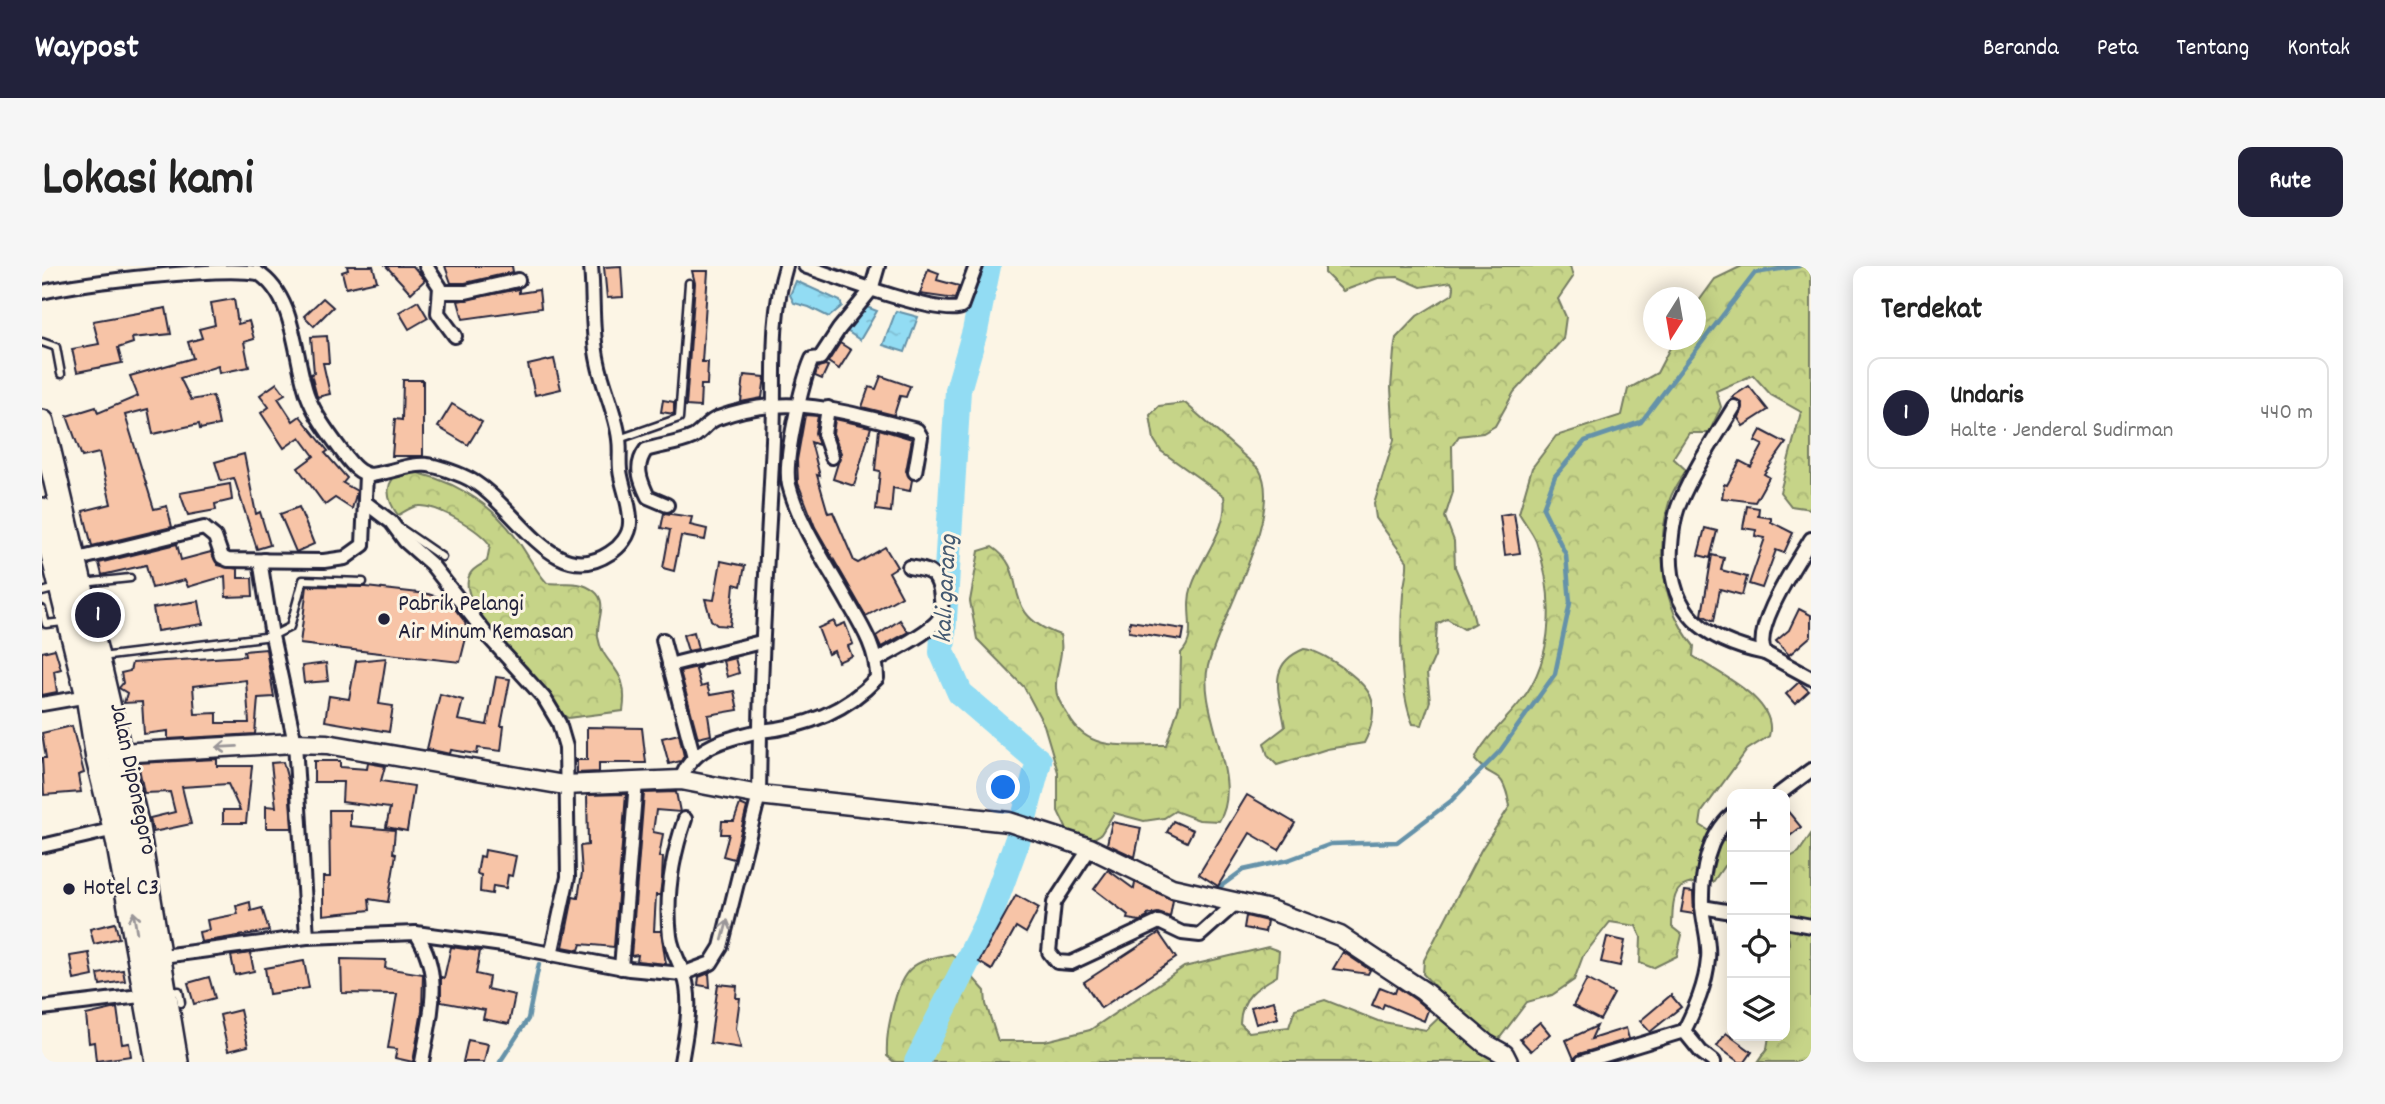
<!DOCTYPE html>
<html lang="id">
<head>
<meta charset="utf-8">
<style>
	body { margin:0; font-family:Dekko,sans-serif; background:#f6f6f6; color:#222 }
	.controls { position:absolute; right:21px; bottom:21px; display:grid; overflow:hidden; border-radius:14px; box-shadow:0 4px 18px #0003 }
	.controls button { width:63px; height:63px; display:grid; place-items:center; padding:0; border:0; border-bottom:2px solid #e0e0e0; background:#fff; color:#222; font:35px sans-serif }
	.compass { position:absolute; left:1601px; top:21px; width:63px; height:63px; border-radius:50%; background:#fff; box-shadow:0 4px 18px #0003; rotate:191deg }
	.you { position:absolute; left:962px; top:522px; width:24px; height:24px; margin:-18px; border:5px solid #fff; border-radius:50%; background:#1a73e8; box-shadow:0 0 0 10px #1a73e833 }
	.badge { display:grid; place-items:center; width:46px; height:46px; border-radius:50%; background:#22223b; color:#fff; font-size:23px; font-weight:700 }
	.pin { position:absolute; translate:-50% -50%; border:4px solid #fff; box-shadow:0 2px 7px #0006 }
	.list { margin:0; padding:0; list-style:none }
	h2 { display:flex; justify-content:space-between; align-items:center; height:91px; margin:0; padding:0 28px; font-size:30px }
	h2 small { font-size:23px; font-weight:400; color:#767676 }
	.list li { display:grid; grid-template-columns:46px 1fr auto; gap:21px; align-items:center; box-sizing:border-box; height:112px; margin:0 14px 14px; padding:0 14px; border:2px solid #e0e0e0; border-radius:14px }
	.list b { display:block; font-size:26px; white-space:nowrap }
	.list p { margin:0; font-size:23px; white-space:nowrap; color:#767676 }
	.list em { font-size:23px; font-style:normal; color:#767676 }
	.icon { flex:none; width:38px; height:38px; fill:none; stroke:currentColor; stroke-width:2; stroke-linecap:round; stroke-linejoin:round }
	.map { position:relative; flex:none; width:1769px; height:796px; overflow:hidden; border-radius:14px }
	header { display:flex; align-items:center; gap:42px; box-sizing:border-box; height:98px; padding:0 35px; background:#22223b; color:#fff }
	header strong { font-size:33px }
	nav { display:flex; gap:38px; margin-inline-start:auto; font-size:24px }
	.intro { display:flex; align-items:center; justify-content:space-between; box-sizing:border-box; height:168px; padding:0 42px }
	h1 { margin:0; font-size:49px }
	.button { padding:18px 32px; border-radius:14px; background:#22223b; color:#fff; font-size:24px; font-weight:700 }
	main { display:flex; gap:42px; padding:0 42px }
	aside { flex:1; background:#fff; border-radius:14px; box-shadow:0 4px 18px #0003 }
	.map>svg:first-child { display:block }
	.forest { fill:url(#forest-crowns); stroke:#747b62; stroke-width:2 }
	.water { fill:url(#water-ripples); stroke:#6592a9; stroke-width:2 }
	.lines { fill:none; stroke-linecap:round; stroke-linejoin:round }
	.stream { stroke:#6592a9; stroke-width:4.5 }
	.river { stroke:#92dcf3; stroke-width:26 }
	.building { fill:#f7c4a7; stroke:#22223b; stroke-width:2; fill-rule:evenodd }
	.lane-casing { stroke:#22223b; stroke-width:11 }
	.street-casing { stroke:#22223b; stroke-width:18 }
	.secondary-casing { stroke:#22223b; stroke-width:23 }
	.highway-casing { stroke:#22223b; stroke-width:28 }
	.lane { stroke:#fcf5e5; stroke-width:6 }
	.street { stroke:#fcf5e5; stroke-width:12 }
	.secondary { stroke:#fcf5e5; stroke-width:18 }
	.highway { stroke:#fcf5e5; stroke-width:23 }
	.oneway { stroke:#9a9698 }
	.poi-dot { fill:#22223b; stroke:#fcf5e5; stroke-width:2.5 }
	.labels { text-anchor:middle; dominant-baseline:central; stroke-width:6; stroke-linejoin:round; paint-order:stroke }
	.poi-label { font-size:24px; fill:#22223b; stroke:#fcf5e5; text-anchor:start }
	.street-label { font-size:24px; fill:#22223b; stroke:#fcf5e5 }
	.water-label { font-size:26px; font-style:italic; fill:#445a72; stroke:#fcf5e5 }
</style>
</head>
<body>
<header>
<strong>Waypost</strong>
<nav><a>Beranda</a><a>Peta</a><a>Tentang</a><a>Kontak</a></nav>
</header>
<div class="intro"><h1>Lokasi kami</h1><a class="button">Rute</a></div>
<main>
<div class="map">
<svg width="1769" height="796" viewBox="0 0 1769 796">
	<defs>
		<pattern id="forest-crowns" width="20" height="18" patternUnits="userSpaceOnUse" patternTransform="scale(1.75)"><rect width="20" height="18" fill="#c6d488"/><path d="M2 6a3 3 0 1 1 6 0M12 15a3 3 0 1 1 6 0" fill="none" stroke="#aab676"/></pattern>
		<pattern id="water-ripples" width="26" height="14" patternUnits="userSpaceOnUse" patternTransform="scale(1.75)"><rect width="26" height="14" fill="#92dcf3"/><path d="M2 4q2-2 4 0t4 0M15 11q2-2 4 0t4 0" fill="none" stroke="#7ebcd1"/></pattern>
	</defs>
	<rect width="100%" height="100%" fill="#fcf5e5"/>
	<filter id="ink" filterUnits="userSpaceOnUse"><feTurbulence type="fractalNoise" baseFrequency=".0143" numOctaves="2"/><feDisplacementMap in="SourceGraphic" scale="14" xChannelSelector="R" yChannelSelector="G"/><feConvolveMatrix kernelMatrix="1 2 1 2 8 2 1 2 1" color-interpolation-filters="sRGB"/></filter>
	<g filter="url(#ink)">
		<g class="forest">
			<path d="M1283,0H1528L1531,11L1516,33L1524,51L1521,73L1472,126L1453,160L1441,167L1417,170L1410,180L1411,226L1403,251L1412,275L1413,301L1428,336L1433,357L1422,363L1405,353L1395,358L1393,390L1385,408L1388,435L1380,459L1371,458C1357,428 1358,362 1361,328C1362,317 1366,306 1365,295L1334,252L1332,238L1352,174L1349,122L1352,85L1354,72L1375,50L1411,28L1412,22L1409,16L1379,21L1356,11L1336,12L1301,25L1283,7Z"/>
			<path d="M1700,0H1769V243L1749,240L1738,226L1759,146L1729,129L1711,109L1674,125L1679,141L1667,167H1647L1631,192L1644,204C1639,213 1631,223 1628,233C1613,282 1620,341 1652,380L1651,390C1677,408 1737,434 1727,470L1705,484L1660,546L1658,559L1689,578L1690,595L1682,600L1671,616C1632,615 1631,624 1630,661L1640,669L1635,690L1611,702L1598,697L1599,671L1594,660L1568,656L1541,690L1532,714L1510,729L1485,736L1457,773L1460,792L1464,796H852L845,790C844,772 847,758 851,741C861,702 869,695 910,688L943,725L944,738L956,775H1003L1048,764L1142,701L1226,681L1237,685L1235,710C1214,722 1199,731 1198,757L1207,766L1247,761L1253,743L1283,734L1336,755L1384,764L1410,739L1381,708L1382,694L1439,584L1468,540C1459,498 1453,518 1433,494C1439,476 1466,452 1479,435C1514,390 1512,326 1494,275C1490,266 1482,256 1477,247L1490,202L1514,170L1580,149L1586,123L1615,107L1632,74H1654V39L1673,13Z"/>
			<path d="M1143,137L1217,203C1243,246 1178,352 1166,400C1155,444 1203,516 1177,555L1157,554L1133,545L1122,552L1102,555L1072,547L1059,568L1049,574L1027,568L1016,545V506L1002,459L982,421L935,373L928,335L937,285L950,281C991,307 953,346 1018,369C1023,388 1013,403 1014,422C1014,433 1022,442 1027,451C1047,488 1089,478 1124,479L1138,437L1139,387C1157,369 1141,346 1150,320C1160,290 1187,262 1182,230L1119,185L1112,174L1108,149L1117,140Z"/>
			<path d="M361,204C406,211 448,235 474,272C485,287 492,303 505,317C521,319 537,313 552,325C567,336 554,355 556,371C561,402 588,400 581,445L526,452L520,448C506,418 409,340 428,308C431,302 439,299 445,295L448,279C438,264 396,239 377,240C370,240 362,246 356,249C343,232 342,215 361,204Z"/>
			<path d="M1262,383C1281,385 1319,412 1328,429C1335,443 1329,464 1322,477L1285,483L1235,499L1226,490L1222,477L1243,461C1238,428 1223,399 1262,383Z"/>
			<path d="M1769,568V796H1716L1725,783L1727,770H1743V700L1747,677L1743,647V594L1757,586Z"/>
		</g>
		<g class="water">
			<path d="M754,15L798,35L800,40L787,51L767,41L752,37L748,29Z"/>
			<path d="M822,40L835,45L818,74L802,63Z"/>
			<path d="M854,45L876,51L863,86L841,79Z"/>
		</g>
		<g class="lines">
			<g class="stream">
				<path d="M1171,626L1201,604L1246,594L1289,578L1355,576L1409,535L1458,485L1513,408L1528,337L1524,289L1501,242L1513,210L1543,175L1599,156L1713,7L1757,0"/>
				<path d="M458,796L486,753L497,698"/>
			</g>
			<path class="river" d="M875,796L947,652L978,567L997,495L918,427L900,386L916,124L933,65L946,0"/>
		</g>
		<g class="building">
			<path d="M305,0H331L335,15L304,22L300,6L306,4Z"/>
			<path d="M344,0H371L383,14L369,27Z"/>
			<path d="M403,0H470L471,6L423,17H409Z"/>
			<path d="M579,0L581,31L565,32L562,1Z"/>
			<path d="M886,3L897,7L895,14L917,20L913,33L878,28Z"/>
			<path d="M650,5H666L660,96H666L665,119H659L658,141L644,140L653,17Z"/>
			<path d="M477,23V27L497,24L499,42L421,53L416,35Z"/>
			<path d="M281,32L291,41L272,60L262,50Z"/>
			<path d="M192,33L196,58L207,55L212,73L202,76L207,101L177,107L176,100L138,112L149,134L171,130L177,159L158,163L157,158L111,168L106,143L83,149L112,243L125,240L130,261L50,280L41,245L69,238L57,187L40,191L25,150L54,141L56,147L96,130L88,110L151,92L146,76L160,72L157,63L173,59L169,37Z"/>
			<path d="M376,35L386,52L367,63L357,46Z"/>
			<path d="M124,42L129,68L90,72L91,77L76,82L80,97L35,106L30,83L57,78L51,55Z"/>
			<path d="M285,70L287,97H281L288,128L275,131L269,108L272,107L269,71Z"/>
			<path d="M798,77L809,84L797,103L786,96Z"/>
			<path d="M512,93L519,123L493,129L486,99Z"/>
			<path d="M783,99L786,100L780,113L773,110L776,101Z"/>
			<path d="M702,109L723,111L720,132L699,136Z"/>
			<path d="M839,110L868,120L864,131L858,130L852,149L820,141L827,121L834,123Z"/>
			<path d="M361,114H381V190H350L353,153L360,154Z"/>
			<path d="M235,117L243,128L236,132L251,155L258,150L286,185L283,187L305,212L301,217L315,225L310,243L293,232L283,239L256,202L272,190L258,171L242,182L219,147L227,141L218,129Z"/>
			<path d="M1707,120L1726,144L1701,160L1696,152L1700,137L1690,131Z"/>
			<path d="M621,134L632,136V148L619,146Z"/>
			<path d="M410,138L440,156L426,179L396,161Z"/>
			<path d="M763,149L776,150L773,167L777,179L769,176L778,210L775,209L786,247L791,246L812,295L816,297L843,281L855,301L847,306L860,330L824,350L773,261L756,217L755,194Z"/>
			<path d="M793,153L829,161L812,220L791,213L799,187L791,167Z"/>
			<path d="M837,163L870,173L864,205L870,214L868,225L851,222L849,246L834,244L838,205L833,204Z"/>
			<path d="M1719,164L1744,177L1722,208L1727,211L1713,236L1680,232L1682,218L1685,219L1698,195L1709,201L1721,179L1713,175Z"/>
			<path d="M202,188L214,248L218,246L228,279L215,283L192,212L179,215L173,196Z"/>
			<path d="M188,218L190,234L173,238L174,244L146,249L138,227Z"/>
			<path d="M1705,240L1717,242L1716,250L1729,252V256L1751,267L1742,287L1734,284L1720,322L1707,318L1723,272L1713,270L1714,264L1701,262Z"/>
			<path d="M257,241L272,278L254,286L238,248Z"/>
			<path d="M622,247L650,251L648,259L665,263L663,274L639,270L632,305L621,302L628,264L619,262Z"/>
			<path d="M1472,247L1478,287L1463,289L1458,249Z"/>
			<path d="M1663,262L1675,265L1668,292L1656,289Z"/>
			<path d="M135,278L139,294L169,286L176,299L196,303V312H210L211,330L184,331L183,310L146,321L143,314L110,322L104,299L60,309L57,297Z"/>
			<path d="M1670,289L1682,292L1679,304L1705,311L1700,329L1678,323L1672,355L1660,349Z"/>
			<path d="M679,295L703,300L699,320L692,318L688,360L675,359L669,354L663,333L672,334Z"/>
			<path d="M265,320L324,321L386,328L406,334L423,356L425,368L418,396L258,378Z"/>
			<path d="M157,335L161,358L115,365L111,342Z"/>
			<path d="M1757,343L1769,349V370L1747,389L1734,375L1747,364Z"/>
			<path d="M858,354L866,366L839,381L834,370Z"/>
			<path d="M792,355L794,361L803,357L811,378L806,380L810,390L796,396L792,385L786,388L776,362Z"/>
			<path d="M1088,355L1142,363L1140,374L1087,366Z"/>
			<path d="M652,366L656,383L646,385L641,369Z"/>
			<path d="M13,383L19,403L12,405L15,426L0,429V386Z"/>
			<path d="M224,383L232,431L216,432L213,468L126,473V465L102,468L100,436L82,437L85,427L77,422L81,417L79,407L88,405L90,397L203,390L202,385ZM204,414L207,457H175V447L153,448L151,420Z"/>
			<path d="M344,392L337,438L351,440L347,466L283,455L287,430L307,433L314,395Z"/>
			<path d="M693,392L697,407L685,411L681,395Z"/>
			<path d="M284,397L286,415L262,417L260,400Z"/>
			<path d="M660,400L654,404L659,421L665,419L668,429L692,425L696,444L666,449L669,469L656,472L638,405Z"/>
			<path d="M454,411L468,413L459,460H462L459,485L436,482L435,488L409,484L408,488L385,483L398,428L421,434L416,454L445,459Z"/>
			<path d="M1757,416L1767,425L1753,438L1744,428Z"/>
			<path d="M30,460L42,507L36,509L39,526L2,529L0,492H4L0,467Z"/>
			<path d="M545,461L600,462L604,497H557V506L535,507V494H545Z"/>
			<path d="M637,468L642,490L639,495L627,498L620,472Z"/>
			<path d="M175,493V500H210L204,557H181V544H198L186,518L140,521L149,558L111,566L108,552L133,546L128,526L102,527L96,497Z"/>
			<path d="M272,495H298V501L325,503L326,497L343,500L339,515L372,520L365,565L344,561L348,542L300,536L301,516H272Z"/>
			<path d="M241,496L247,518L250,562H224V540L234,541L229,497Z"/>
			<path d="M634,526L638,546L614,544L611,566L621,568L617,591H621L620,613L618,629H614L612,665H619L624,698L595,695L596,689L589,690L602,527Z"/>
			<path d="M584,528L572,681L539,678L537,684L521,681L531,631L536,632L540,607L538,580L546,579L545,529Z"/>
			<path d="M1205,529L1253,557L1237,584L1208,567L1176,620L1157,608Z"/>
			<path d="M698,538L705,541L692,593L681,590L687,568H679L680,555H692Z"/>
			<path d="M1743,542L1759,561L1743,574Z"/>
			<path d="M287,544H308V560L353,564L351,587L354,588L346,636L327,633L328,644L281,649V611H288Z"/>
			<path d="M1131,555L1151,564L1145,576L1125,566Z"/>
			<path d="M1070,556L1099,562L1093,591L1065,578Z"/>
			<path d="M443,584L474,590L470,610L466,609L464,622L451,620L450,628L438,626L439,609L435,608L438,590L442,591Z"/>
			<path d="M1066,604L1092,623L1093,616L1131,634L1128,651L1116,647L1105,649L1106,651L1098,655L1085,653L1086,649L1052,623Z"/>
			<path d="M1643,625L1651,626L1652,648L1639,646Z"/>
			<path d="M974,629L997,642L984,667L974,661L950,704L937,696Z"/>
			<path d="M208,636L209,645L220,642L227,665L159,676L157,666L167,664L165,654L196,648L194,640Z"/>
			<path d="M1204,650L1225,655L1223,666L1202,662Z"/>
			<path d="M73,657L77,672L52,678L48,663Z"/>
			<path d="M1117,667L1134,692L1059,742L1042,716Z"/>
			<path d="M1565,671L1583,675L1578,700L1559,696Z"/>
			<path d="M409,681L438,685L434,708L447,711L445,723L473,729L467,758L441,753L443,744L399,736V711L402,712Z"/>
			<path d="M1301,686L1328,704L1326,708L1291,703Z"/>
			<path d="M47,687L51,710L32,714L28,690Z"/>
			<path d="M208,687L212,705L193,709L189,690Z"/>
			<path d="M299,693L344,694L343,702L381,708L380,745L371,796L353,792L355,783L346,782L355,728L300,727Z"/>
			<path d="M262,695L267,722L227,728L223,702Z"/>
			<path d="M81,704L83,715L58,719L56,708Z"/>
			<path d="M667,707L668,721L656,719L657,711Z"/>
			<path d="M167,711L173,732L152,738L146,717Z"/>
			<path d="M1545,713L1572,728L1558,754L1531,740Z"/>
			<path d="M676,718L695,720L694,732H698L694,762L699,782L668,777Z"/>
			<path d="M1338,721L1353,727L1355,721L1374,734L1386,744L1382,755L1342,738L1340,743L1330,739Z"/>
			<path d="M1629,729L1639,741L1608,766L1598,755Z"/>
			<path d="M1232,735L1236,752L1214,758L1209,741Z"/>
			<path d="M75,742L80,778L87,777L89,790L54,795L52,776L47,777L44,749Z"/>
			<path d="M198,744L206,780L186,785L178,749Z"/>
			<path d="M1498,756L1508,768L1489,785L1478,773Z"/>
			<path d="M1555,760L1549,773L1584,762L1587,773L1537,788L1532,793L1524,774Z"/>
			<path d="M1684,767L1710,786L1703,796H1697L1675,780Z"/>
			<path d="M426,774L446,778L442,796H421Z"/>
		</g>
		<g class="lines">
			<g class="lane-casing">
				<g id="lane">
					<path d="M0,76L14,81L19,108"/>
					<path d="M577,173L637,152L647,17"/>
					<path d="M358,262L400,291"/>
					<path d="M41,317L88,312"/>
					<path d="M0,326L15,322"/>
					<path d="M0,343L4,358L21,356"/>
					<path d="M59,391L230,370L248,361L261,314L321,316"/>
					<path d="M127,727L137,725L139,737"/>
				</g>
			</g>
			<g class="street-casing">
				<g id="street">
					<path d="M384,0L398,21L396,47L413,70"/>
					<path d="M763,0C788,9 900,51 919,41L934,0"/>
					<path d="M0,26C43,16 179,0 216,7C254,31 252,91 265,128C273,150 287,168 301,187C308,196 316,208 329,209C375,201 372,190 421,210C472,231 508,327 568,287C578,281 588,269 588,257C589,242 582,225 579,210C576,198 579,186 577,173C574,147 561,122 556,96C549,65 552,31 549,0"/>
					<path d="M398,26H424L476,14"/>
					<path d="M1692,141C1674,171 1653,201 1639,234C1632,248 1630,265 1629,281C1625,346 1663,375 1723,387"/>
					<path d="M786,142L782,168L790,191"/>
					<path d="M324,237L349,256L363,275L389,298L444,368L502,432L517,457L524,481L526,611L509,689"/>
					<path d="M625,239L606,231C598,214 592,200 604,184C619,179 636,178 651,171C660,166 666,155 676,152C746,125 805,147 875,164L879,171L873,206"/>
					<path d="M1769,273C1755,297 1709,363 1723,387L1769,412"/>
					<path d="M32,294L162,262L173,271L180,291L186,294L282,295L303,292L321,279L324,209"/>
					<path d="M222,294L219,300L230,370L253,477L265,671"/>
					<path d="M621,374L652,492"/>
					<path d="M835,394C849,385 892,365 898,351C901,343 899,332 898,324C894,305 885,304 867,301"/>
					<path d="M627,399L719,376"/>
					<path d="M0,438L46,430"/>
					<path d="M639,514C649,480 687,472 718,465C719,368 727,271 731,174C734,115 727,56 744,0"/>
					<path d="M1737,528L1769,504"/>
					<path d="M0,580L73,563"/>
					<path d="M1048,582L1012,637L1007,686L1015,696L1029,697L1117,656L1140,667L1158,669L1195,636"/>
					<path d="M1660,641L1690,646"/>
					<path d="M1743,655L1769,660"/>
					<path d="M374,667C402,710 388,749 380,796"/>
					<path d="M113,691L265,671L374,667L468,680L587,703L640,708L669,697L679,681L717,529L718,465C764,461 803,446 835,412C835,384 821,362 807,338C786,300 758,261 747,219C741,196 760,116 770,93L778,92L797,63L829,24L836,0"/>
					<path d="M579,702L594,516"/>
					<path d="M0,742L106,729"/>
					<path d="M1642,765C1653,743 1664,719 1666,693C1668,674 1661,658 1660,639C1659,608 1666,570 1690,549"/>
					<path d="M639,796C643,772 649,745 645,721C643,704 630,688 628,670C623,629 630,591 643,553"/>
					<path d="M1540,796L1642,765L1659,786L1672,796"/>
				</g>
			</g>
			<g class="secondary-casing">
				<path id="secondary" d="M77,487L253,477L285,478L522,519L639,514L717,529L967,556L1048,582L1130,622L1228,644L1298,670L1381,725L1444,778L1462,788L1466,796"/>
			</g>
			<g class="highway-casing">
				<g id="highway">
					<path d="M0,156L95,561L134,796"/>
					<path d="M0,244L46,430L56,493L76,574L116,796"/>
				</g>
			</g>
			<use href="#lane" class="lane"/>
			<use href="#street" class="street"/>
			<use href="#secondary" class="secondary"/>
			<use href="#highway" class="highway"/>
		</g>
		<defs><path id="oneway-shaft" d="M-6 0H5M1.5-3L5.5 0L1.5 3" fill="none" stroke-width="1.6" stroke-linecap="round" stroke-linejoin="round" transform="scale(1.75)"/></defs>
		<g class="oneway">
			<use href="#oneway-shaft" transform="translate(185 481) rotate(177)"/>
			<use href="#oneway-shaft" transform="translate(93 656) rotate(-100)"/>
			<use href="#oneway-shaft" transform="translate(683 664) rotate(-75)"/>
		</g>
	</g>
	<g class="poi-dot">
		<circle cx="342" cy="353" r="7"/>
		<circle cx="27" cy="623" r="7"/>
	</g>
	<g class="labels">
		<g class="poi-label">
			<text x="356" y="339">Pabrik Pelangi<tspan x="356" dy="28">Air Minum Kemasan</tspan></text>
			<text x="41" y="623">Hotel C3</text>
		</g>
		<g class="street-label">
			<text transform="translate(90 513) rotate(78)">Jalan Diponegoro</text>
		</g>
		<g class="water-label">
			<text transform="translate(905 323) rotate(-87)">kali garang</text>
		</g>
	</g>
</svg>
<div class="controls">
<button>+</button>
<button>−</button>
<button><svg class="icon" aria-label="locate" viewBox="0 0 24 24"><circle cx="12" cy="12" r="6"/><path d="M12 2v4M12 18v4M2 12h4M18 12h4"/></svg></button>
<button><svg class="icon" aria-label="layers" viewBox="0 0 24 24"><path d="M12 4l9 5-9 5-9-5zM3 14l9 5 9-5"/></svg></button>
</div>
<svg class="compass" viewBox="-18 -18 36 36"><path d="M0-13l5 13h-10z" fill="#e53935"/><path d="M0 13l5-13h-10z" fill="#767676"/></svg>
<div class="you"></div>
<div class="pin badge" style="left:56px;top:349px">1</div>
</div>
<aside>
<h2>Terdekat<small></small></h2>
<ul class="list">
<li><span class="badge">1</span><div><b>Undaris</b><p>Halte · Jenderal Sudirman</p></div><em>440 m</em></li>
</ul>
</aside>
</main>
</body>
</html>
